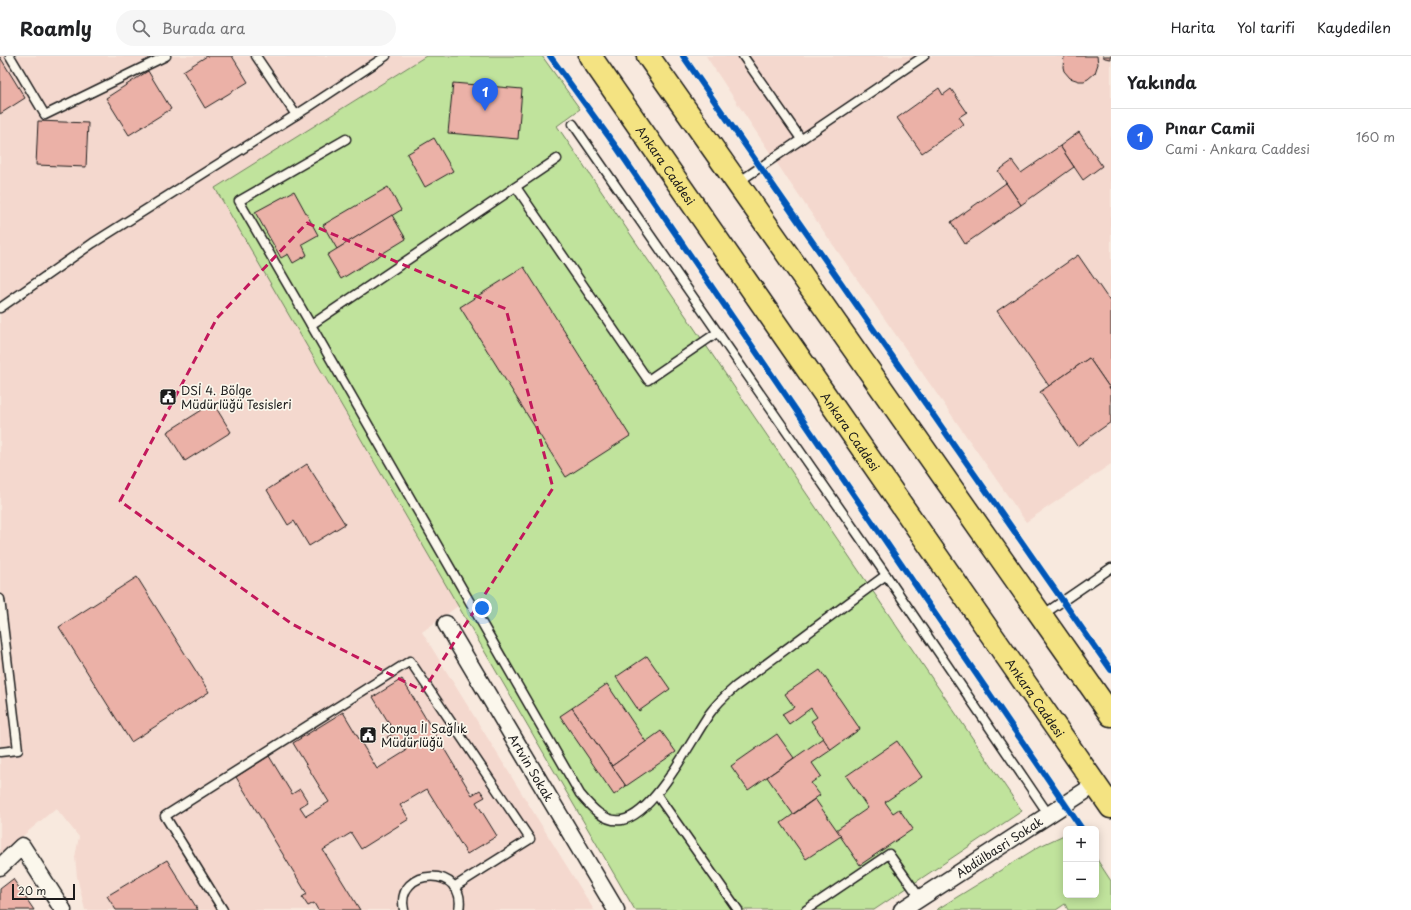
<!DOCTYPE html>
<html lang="tr">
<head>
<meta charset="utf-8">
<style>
	body { margin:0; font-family:"Playpen Sans",sans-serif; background:#f6f6f6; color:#202124 }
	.controls { position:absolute; right:12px; bottom:12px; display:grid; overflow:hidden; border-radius:6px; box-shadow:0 2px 10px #0003 }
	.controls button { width:36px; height:36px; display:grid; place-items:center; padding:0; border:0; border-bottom:1px solid #e0e0e0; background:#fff; color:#202124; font:20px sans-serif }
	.scale { position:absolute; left:12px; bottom:10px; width:63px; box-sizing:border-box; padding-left:4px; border:2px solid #1c1c1c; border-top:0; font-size:11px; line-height:14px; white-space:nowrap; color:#1c1c1c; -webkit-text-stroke:3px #fbf7ec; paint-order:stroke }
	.you { position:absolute; left:482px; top:552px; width:14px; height:14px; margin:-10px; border:3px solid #fff; border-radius:50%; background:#1a73e8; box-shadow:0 0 0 6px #1a73e833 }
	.badge { display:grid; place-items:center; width:26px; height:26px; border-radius:50%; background:#2563eb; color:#fff; font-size:13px; font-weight:700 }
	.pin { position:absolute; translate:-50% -33px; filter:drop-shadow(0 1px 2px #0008) }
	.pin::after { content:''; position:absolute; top:21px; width:14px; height:12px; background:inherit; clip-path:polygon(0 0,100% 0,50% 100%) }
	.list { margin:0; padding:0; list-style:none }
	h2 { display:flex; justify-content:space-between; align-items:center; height:52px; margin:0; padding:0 16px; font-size:17px }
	h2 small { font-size:13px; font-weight:400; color:#757577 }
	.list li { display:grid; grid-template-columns:26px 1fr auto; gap:12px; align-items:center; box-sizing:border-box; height:56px; padding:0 16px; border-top:1px solid #e0e0e0 }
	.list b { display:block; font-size:15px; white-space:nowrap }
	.list p { margin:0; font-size:13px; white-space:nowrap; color:#757577 }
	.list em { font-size:13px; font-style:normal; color:#757577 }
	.icon { flex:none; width:22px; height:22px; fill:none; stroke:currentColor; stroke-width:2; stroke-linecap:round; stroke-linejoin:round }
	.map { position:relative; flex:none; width:1111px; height:854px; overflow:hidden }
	header { display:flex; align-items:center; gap:24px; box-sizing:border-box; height:56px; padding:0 20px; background:#fff; border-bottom:1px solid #e0e0e0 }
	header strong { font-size:19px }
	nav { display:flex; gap:22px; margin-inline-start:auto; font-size:14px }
	.search { width:280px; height:36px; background:#f6f6f6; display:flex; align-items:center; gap:10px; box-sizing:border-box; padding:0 14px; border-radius:22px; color:#757577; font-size:15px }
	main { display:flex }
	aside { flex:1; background:#fff }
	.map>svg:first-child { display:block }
	.built { fill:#f4d8ce }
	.green { fill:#c0e39c; stroke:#6e805c }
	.building { fill:#ebb1a7; stroke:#1c1c1c }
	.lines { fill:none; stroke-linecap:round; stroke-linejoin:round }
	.service-casing { stroke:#1c1c1c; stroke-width:11 }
	.minor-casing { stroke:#1c1c1c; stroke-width:19 }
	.primary-casing { stroke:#1c1c1c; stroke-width:25 }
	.service { stroke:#fbf7ec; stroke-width:8 }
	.minor { stroke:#fbf7ec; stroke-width:16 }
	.primary { stroke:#f4e382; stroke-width:22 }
	.cycleway-casing { stroke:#fbf7ec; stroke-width:8 }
	.cycleway { stroke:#0057b8; stroke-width:6 }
	.marked { fill:none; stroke:#c2185b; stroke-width:3; stroke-dasharray:8 5; stroke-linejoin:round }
	.labels { text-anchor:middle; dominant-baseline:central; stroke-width:3.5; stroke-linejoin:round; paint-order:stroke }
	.street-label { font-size:12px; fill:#1c1c1c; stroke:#fbf7ec }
	.poi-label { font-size:12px; fill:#1c1c1c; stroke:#fbf7ec; text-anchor:start }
</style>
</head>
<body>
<header>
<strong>Roamly</strong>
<div class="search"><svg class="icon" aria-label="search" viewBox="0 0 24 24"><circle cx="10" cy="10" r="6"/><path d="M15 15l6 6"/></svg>Burada ara</div>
<nav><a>Harita</a><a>Yol tarifi</a><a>Kaydedilen</a></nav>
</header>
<main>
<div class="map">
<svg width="1111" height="854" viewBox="0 0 1111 854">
	<rect width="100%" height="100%" fill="#f8e9de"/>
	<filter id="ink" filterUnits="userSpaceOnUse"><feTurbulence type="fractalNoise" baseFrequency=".025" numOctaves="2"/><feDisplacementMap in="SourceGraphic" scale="8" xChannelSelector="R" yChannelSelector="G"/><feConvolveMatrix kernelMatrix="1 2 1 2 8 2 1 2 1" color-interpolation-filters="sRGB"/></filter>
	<g filter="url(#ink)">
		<g class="built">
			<path d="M0,0H426L350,48L1022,755L874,854H635L458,550L422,576L594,854H85L77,821L75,801L79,781L56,752L0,799Z"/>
			<path d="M706,0H1111V408L1026,466L788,124Z"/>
		</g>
		<g class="green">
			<path d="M426,0H542L580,53L557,70L1022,755L874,854H635L215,132Z"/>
			<path d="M1066,778V839H1096V802L1111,825V854H1068L1065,848L1056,854H936L1040,790Z"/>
		</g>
		<g class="building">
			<path d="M207,0H232L248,26L205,52L183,15Z"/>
			<path d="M1064,0H1097L1098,8L1095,17L1088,23L1084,25H1079L1070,22L1064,15L1063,11Z"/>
			<path d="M1102,0H1111V3L1105,2Z"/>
			<path d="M0,1L25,42L0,58Z"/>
			<path d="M148,15L171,53L129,79L106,42Z"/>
			<path d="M453,27L522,33L518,83L448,77Z"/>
			<path d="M939,32L943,39L951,33L967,56L959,61L964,68L922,97L897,62Z"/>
			<path d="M38,65L88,67L86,111L36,109Z"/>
			<path d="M1079,76L1102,110L1083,124L1060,90Z"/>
			<path d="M434,82L453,115L425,131L407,98Z"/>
			<path d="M1060,90L1074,111L1021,149L998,115L1012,105L1021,117Z"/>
			<path d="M1006,127L1021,149L965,188L951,166Z"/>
			<path d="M388,131L401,154L337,193L323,169Z"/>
			<path d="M294,135L318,179L302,188L307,199L293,207L288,198L281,202L255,156Z"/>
			<path d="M392,159L406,183L341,223L327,199Z"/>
			<path d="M1078,199L1111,247V334L1089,302L1049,330L997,255Z"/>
			<path d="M524,211L630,380L566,421L460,251Z"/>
			<path d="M1089,302L1111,334V366L1077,390L1040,336Z"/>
			<path d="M213,347L231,376L185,405L167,376Z"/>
			<path d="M307,408L345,468L309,490L294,465L288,469L267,434Z"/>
			<path d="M137,521L209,636L131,686L59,571Z"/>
			<path d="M647,600L670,633L639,655L616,621Z"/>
			<path d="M820,614L860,673L831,694L811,665L817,661L811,652L789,668L782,658L794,651L785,638Z"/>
			<path d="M402,623L472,739L480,734L485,741L476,746L497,780L467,798L427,733L400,749L409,763L361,793L351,777L323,794L360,854H318L314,847L308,850L302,841L307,838L236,721L269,700L292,738L300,733L308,746L300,751L306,760L329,746L293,687L343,656L377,713L406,695L401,687L393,691L387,681L395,677L373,641Z"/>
			<path d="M607,628L646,686L612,710L572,652Z"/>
			<path d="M572,652L626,730L614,739L560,660Z"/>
			<path d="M661,675L676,696L626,730L612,710Z"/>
			<path d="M777,678L794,702L748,734L731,710Z"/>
			<path d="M823,682L831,694L812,707L821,720L811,727L820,739L793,758L767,721Z"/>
			<path d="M897,685L922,721L885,746L893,757L899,753L913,773L860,809L836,774L868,752L846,720Z"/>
			<path d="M815,743L841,780L806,803L781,767Z"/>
			<path d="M167,804L198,854H116L107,840Z"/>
			<path d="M13,823L34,854H0V833Z"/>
		</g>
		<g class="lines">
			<g class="service-casing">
				<g id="service">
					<path d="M10,0L45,59L166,0"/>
					<path d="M256,0L296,59"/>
					<path d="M743,0L801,83"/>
					<path d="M573,68L886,519L1049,759"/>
					<path d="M346,83L239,145L311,269L557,103"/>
					<path d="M737,127L924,0"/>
					<path d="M516,131L648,324L718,276"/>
					<path d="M0,252L93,187L307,52L386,0"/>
					<path d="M311,269L580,738C590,750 604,767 622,764C655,758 691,684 710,657C717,647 726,639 735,631L886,519"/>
					<path d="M0,543L18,694L0,696"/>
					<path d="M1041,560L1111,512"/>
					<path d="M657,739L738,854"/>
					<path d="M223,854L165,760L410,605L530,783L454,831"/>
					<path d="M404,854C394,810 468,809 459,854"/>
					<path d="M806,854L889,798L920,842"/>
				</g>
			</g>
			<g class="minor-casing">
				<g id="minor">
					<path id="s1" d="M446,568L616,854"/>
					<path d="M0,811L22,790L63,854"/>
					<path id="s2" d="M902,854L1096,728"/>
				</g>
			</g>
			<g class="primary-casing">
				<g id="primary">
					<path id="s3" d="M590,0L1111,751"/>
					<path d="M648,0L1111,659"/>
				</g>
			</g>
			<use href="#service" class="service"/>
			<use href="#minor" class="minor"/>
			<use href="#primary" class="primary"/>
			<g class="cycleway-casing">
				<g id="cycleway">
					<path d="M550,0L617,92L1082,773"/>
					<path d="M683,0L1111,614"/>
				</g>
			</g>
			<use href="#cycleway" class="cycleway"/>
		</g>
	</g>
	<path class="marked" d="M307,167L506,253L553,432L423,635L292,568L120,445L217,262Z"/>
	<defs>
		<g id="civic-square" transform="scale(0.9)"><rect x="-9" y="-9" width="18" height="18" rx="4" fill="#1c1c1c" stroke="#fbf7ec"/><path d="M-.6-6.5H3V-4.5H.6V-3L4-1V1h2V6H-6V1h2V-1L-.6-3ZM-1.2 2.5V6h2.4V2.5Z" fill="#fff"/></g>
	</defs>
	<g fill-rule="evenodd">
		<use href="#civic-square" x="168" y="341"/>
		<use href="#civic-square" x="368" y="679"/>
	</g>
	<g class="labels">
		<g class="street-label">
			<text stroke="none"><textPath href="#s3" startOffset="133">Ankara Caddesi</textPath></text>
			<text stroke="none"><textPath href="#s3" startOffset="457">Ankara Caddesi</textPath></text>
			<text stroke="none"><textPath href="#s3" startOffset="781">Ankara Caddesi</textPath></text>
			<text stroke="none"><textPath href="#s1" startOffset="167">Artvin Sokak</textPath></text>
			<text stroke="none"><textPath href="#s2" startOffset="116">Abdülbasri Sokak</textPath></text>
		</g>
		<g class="poi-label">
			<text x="181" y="334">DSİ 4. Bölge<tspan x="181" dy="14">Müdürlüğü Tesisleri</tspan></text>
			<text x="381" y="672">Konya İl Sağlık<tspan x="381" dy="14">Müdürlüğü</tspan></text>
		</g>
	</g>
</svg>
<div class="controls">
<button>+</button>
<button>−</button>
</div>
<div class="scale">20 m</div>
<div class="you"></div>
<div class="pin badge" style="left:485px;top:55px">1</div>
</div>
<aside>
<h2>Yakında<small></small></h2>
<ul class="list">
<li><span class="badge">1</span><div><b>Pınar Camii</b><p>Cami · Ankara Caddesi</p></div><em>160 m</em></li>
</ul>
</aside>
</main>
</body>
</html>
